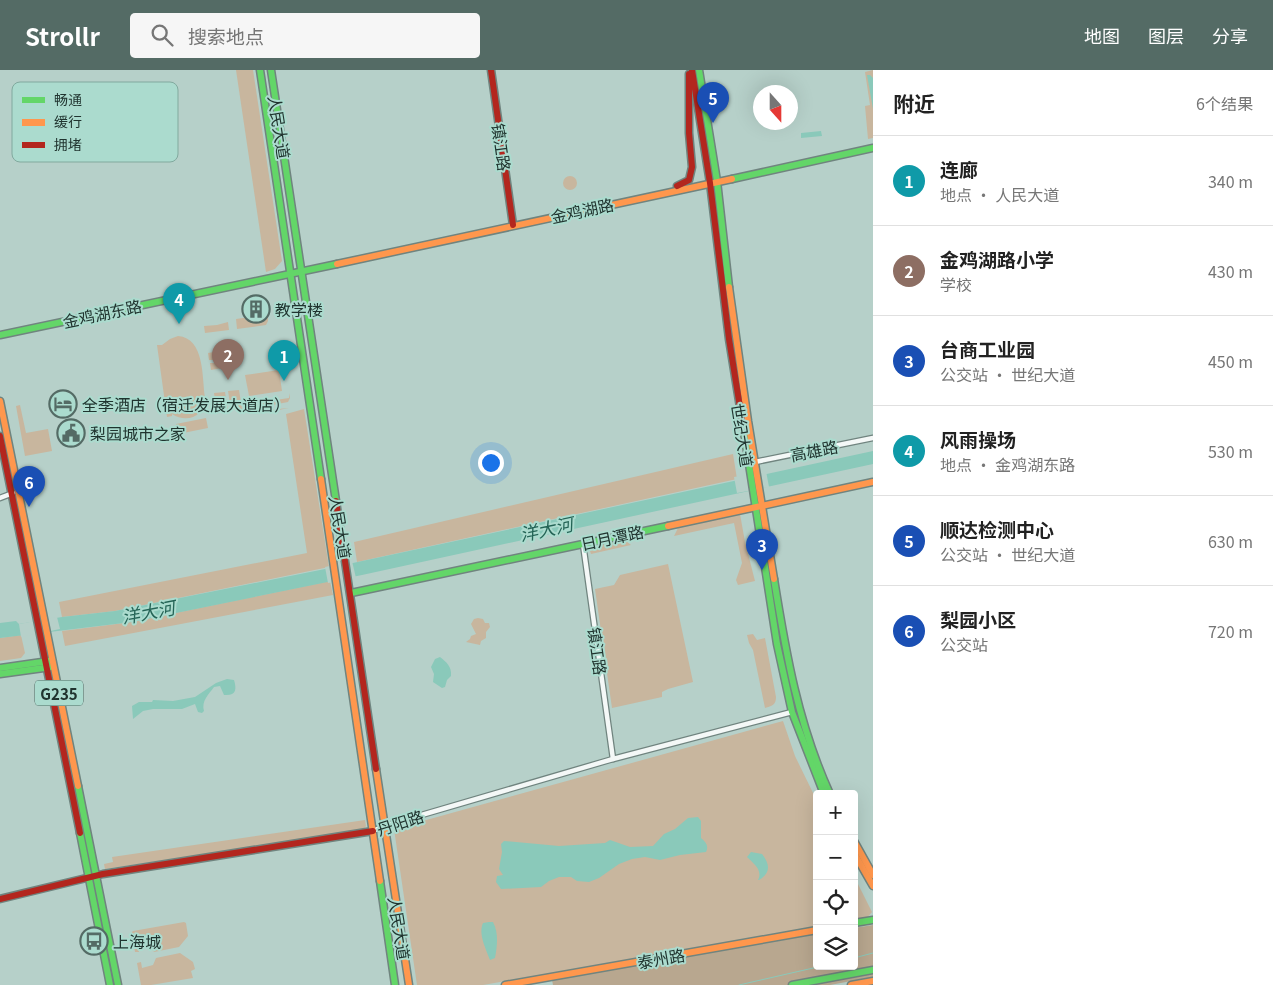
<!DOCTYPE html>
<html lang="zh">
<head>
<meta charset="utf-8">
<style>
	body { margin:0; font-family:Georgia,"Noto Sans SC",serif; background:#f6f6f6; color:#222 }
	.controls { position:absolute; right:15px; bottom:15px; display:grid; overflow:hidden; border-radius:5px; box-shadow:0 5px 20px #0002 }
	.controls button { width:45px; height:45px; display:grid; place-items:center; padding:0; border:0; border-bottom:1px solid #e0e0e0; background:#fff; color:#222; font:25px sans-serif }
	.compass { position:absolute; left:753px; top:15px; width:45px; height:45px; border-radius:50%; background:#fff; box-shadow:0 5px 20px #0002; rotate:159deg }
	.you { position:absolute; left:490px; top:392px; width:18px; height:18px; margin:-12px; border:4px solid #fff; border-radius:50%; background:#1a73e8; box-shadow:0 0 0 8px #1a73e833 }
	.badge { display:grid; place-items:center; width:32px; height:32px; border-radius:50%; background:#546b65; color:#fff; font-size:16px; font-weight:700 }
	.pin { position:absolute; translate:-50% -41px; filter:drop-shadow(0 1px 2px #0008) }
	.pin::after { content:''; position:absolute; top:26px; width:18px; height:15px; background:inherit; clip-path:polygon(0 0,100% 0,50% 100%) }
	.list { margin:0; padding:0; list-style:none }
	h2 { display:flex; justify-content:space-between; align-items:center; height:65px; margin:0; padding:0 20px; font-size:21px }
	h2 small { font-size:16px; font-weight:400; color:#767676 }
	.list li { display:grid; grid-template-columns:32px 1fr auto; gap:15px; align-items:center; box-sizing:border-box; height:90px; padding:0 20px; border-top:1px solid #e0e0e0 }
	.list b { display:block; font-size:19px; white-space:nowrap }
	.list p { margin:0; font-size:16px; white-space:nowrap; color:#767676 }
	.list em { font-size:16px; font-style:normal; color:#767676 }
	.icon { flex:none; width:28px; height:28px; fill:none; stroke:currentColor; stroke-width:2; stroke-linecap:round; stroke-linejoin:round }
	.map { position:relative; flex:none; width:873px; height:915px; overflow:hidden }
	header { display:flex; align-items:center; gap:30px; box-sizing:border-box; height:70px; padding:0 25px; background:#546b65; color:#fff }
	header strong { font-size:24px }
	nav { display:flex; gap:28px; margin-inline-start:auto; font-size:18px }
	.search { width:350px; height:45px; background:#f6f6f6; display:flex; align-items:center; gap:12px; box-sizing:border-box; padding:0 18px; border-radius:5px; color:#767676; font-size:19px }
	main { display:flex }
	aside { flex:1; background:#fff }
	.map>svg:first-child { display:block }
	.green { fill:#c8b69e }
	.forest { fill:#b8a78f }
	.water { fill:#8ac9ba }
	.pier { fill:#b6d0c9 }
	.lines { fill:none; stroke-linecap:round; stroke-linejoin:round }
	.stream { stroke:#8ac9ba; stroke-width:1 }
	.street-casing { stroke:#70847f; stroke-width:7 }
	.fast-casing { stroke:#70847f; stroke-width:9 }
	.slow-casing { stroke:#70847f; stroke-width:9 }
	.jam-casing { stroke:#70847f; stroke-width:9 }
	.street { stroke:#f4f8f7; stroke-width:4.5 }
	.fast { stroke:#63d668; stroke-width:6 }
	.slow { stroke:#ff974d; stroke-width:6 }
	.jam { stroke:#b3261e; stroke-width:6 }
	.labels { text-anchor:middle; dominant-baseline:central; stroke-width:4; stroke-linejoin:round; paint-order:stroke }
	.shield { fill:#abdbce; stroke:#4a665f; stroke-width:1 }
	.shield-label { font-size:15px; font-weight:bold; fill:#20342f }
	.street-label { font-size:16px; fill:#20342f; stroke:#abdbce }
	.poi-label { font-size:16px; fill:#20342f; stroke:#abdbce; text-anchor:start }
	.water-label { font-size:18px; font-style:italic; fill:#246456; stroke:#abdbce }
	.key { fill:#abdbce; stroke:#81a99e; stroke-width:1 }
	.key-label { font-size:14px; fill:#20342f }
</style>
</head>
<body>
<header>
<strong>Strollr</strong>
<div class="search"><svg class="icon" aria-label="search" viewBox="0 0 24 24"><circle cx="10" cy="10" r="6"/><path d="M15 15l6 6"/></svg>搜索地点</div>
<nav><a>地图</a><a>图层</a><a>分享</a></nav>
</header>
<main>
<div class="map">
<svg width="873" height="915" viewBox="0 0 873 915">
	<rect width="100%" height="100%" fill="#b6d0c9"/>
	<g class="green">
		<path d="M236,0H253L282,191L275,199L266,202Z"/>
		<path d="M873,0V68L868,69L865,36L870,35L865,2Z"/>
		<circle cx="570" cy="113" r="7"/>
		<path d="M264,245L268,247V251L266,255L237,259L236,249Z"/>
		<path d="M228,252L229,260L205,263L204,256L217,255Z"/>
		<path d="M178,266C205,268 202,308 205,328C205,346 187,354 172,344V346L167,347L157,275H162L170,269Z"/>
		<path d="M232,279L233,287L221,290H209L208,283Z"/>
		<path d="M233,290L234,296L211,300L210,293H221Z"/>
		<path d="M279,300L282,321L249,326L245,305Z"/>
		<path d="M239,320L242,339L231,340L228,321Z"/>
		<path d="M225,322L228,341L217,343L214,323Z"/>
		<path d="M290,323V328L288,332L267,336L268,340L289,338L257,344L250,340L249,334L289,328Z"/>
		<path d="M20,335L26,363L48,359L52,381L25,386L16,336Z"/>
		<path d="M304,339L329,497L115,541L62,547L59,532L307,483L286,344Z"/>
		<path d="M206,348L208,358L178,364L176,354Z"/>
		<path d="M733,384L737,409L357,492L354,472Z"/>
		<path d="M740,444L745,472L755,511L738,515L736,510L742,493L734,453L674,466L679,456Z"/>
		<path d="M622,468L631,475L591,484L588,475Z"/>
		<path d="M668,494L693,612L668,619L662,622V627L612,638L595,519L614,515L620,505Z"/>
		<path d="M330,511L333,525L65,576L62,561L132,552Z"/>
		<path d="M478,548L483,549L485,553H489L490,557L486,562V568L481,571L480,575L466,572L470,569L471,566L476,564L471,554L474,549Z"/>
		<path d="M753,564L757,570L765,568L776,627C776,635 772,636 765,638L753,580L749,573L747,565Z"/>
		<path d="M21,565L25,583L21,588L0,591V568Z"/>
		<path d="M783,651L795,686L817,731V857L483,915H417L394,759Z"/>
		<path d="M365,750L366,756L363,760L105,799L104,794L113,792L112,787Z"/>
		<path d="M854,806L872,842L867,848L854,850Z"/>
		<path d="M184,852L186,853L188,866L179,877L154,882L150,876L146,874L138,876L139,882H135L132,862L133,861Z"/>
		<path d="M180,883L193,892L195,899L191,901L193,908L151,915H141L137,893L141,892L142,898L153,895L156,888Z"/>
	</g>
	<path class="forest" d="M873,855V907L830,915H553L552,910L817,864V896H854V858Z"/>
	<g class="water">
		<path d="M867,5H870L873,8V39Z"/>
		<path d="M821,61L822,66L801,68V63Z"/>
		<path d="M873,381V394L362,505L132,552L0,568V553L16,551L19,554L62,547L115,541L325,499Z"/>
		<path d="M440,587C446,592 452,596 451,606L447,610L445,617L442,618L433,612L434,604L431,597L435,589Z"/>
		<path d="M227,609L234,610C237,620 236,626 224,625L220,616L214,617C209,624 201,631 204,641L202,643L198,642L195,634L182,639H153L143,641L133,649L132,636L139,632H152L153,630L173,631L195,627L216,613Z"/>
		<path d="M698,747L701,751V768C706,772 709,776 706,782L680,785L660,790L645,787L632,789L619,794L599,808L589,812L577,811L571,807H559L549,811L541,817L501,819L496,812L497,806L503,805L499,799L502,782L501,774L504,771L559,776L605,773L610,770L630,777L653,776L664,764L675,759L688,748Z"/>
		<path d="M751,782L762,784C770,794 771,803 759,810H758C763,800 754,794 747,787Z"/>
		<path d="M489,852H493C499,863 497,877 495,888L490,890C486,879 478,864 483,853Z"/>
	</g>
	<g class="pier">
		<path d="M766,401L769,417L737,423L734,407Z"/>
		<path d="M352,491L356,508L328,513L325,497Z"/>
		<path d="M57,547L60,559L21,567L19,554Z"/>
	</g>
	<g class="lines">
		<g class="stream">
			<path d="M854,888L873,883"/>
			<path d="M739,915L822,896"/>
		</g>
		<g class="street-casing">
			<g id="street">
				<path d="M755,392L873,368"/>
				<path d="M0,428L13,423"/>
				<path d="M583,474L613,689"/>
				<path d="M373,761L384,756L613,689L792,642"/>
			</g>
		</g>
		<g class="fast-casing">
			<g id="fast">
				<path d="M260,0L321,409"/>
				<path d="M271,0L336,431"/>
				<path d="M699,0L717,111L729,217"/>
				<path d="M732,109L873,78"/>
				<path d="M0,265L337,194"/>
				<path d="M744,362L777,574L792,642L824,724"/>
				<path d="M774,509C786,584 798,654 830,724"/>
				<path d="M351,523L668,456"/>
				<path d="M0,598L49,591"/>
				<path d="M0,604L51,597"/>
				<path d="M78,716L118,915"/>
				<path d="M80,763L110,915"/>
				<path d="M380,811L395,915"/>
				<path d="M854,853L873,850"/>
				<path d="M792,915L873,900"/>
			</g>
		</g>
		<g class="slow-casing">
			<g id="slow">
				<path d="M337,194L732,109"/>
				<path d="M729,217L748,351L774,509"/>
				<path d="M0,331L78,716"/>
				<path d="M321,409L380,811"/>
				<path d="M668,456L873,412"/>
				<path d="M376,699L409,915"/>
				<path d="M854,771L873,805"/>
				<path d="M854,783L873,816"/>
				<path d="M505,915L817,860"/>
				<path d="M851,915L873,911"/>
			</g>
		</g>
		<g class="jam-casing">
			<g id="jam">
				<path d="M491,0L513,155"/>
				<path d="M692,0L710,113L729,269L744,362"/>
				<path d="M677,116L689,110L692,97L689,63V4"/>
				<path d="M0,366L80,763"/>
				<path d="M336,431L376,699"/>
				<path d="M0,829L103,804L373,761"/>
			</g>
		</g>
		<use href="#street" class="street"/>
		<use href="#fast" class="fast"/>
		<use href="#slow" class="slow"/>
		<use href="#jam" class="jam"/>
	</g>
	<defs>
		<g id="building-ring" transform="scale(1.4375)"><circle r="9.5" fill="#abdbce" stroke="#546b65" stroke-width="1.5"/><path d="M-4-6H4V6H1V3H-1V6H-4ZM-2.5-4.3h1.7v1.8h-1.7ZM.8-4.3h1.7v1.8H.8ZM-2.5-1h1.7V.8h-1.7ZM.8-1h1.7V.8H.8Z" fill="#546b65"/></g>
		<g id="hotel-ring" transform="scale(1.4375)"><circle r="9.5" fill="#abdbce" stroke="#546b65" stroke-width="1.5"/><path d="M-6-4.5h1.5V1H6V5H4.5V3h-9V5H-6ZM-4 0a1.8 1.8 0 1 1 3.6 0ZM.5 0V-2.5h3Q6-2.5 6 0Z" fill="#546b65"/></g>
		<g id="civic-ring" transform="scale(1.4375)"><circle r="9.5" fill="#abdbce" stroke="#546b65" stroke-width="1.5"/><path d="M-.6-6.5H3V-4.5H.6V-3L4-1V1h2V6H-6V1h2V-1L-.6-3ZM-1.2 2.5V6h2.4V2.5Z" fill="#546b65"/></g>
		<g id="bus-ring" transform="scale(1.4375)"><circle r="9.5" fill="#abdbce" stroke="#546b65" stroke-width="1.5"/><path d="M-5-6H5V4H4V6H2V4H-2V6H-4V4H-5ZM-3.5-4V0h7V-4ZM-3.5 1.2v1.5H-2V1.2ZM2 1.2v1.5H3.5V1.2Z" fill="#546b65"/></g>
	</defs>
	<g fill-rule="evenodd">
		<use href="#building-ring" x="256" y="239"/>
		<use href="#hotel-ring" x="63" y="334"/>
		<use href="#civic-ring" x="71" y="363"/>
		<use href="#bus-ring" x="94" y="871"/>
	</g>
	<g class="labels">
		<rect class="shield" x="35" y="610.5" width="48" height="25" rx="4"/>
		<g class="shield-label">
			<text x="59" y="623">G235</text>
		</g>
		<g class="street-label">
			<text transform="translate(280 57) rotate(81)">人民大道</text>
			<text transform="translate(502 77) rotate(82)">镇江路</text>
			<text transform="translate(582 140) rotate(-12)">金鸡湖路</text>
			<text transform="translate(102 243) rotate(-12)">金鸡湖东路</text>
			<text transform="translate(743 365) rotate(81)">世纪大道</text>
			<text transform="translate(814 380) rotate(-11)">高雄路</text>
			<text transform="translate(341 457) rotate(81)">人民大道</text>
			<text transform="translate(612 467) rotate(-12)">日月潭路</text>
			<text transform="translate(598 581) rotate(82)">镇江路</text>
			<text transform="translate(400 752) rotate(-18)">丹阳路</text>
			<text transform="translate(400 858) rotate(81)">人民大道</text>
			<text transform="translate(661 888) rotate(-10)">泰州路</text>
		</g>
		<g class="poi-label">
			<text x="275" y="239">教学楼</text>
			<text x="82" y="334">全季酒店（宿迁发展大道店）</text>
			<text x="90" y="363">梨园城市之家</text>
			<text x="113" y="871">上海城</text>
		</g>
		<g class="water-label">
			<text transform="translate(546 458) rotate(-12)">洋大河</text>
			<text transform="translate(148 541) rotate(-11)">洋大河</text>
		</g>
	</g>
	<rect x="12" y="12" width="166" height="80" rx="8" class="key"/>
	<rect x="22" y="27" width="23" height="6" fill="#63d668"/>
	<rect x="22" y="49" width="23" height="7" fill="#ff974d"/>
	<rect x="22" y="72" width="23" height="6" fill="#b3261e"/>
	<g class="key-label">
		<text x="54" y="35">畅通</text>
		<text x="54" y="57">缓行</text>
		<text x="54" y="80">拥堵</text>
	</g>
</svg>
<div class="controls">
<button>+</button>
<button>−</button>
<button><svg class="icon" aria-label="locate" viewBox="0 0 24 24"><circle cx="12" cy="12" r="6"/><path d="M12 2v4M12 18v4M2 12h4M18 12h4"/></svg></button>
<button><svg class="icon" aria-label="layers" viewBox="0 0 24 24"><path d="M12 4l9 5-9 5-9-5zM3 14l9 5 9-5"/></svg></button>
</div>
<svg class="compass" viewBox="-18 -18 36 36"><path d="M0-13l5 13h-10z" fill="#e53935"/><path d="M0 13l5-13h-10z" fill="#767676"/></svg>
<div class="you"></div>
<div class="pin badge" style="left:284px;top:311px;background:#0f9aa8">1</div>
<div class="pin badge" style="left:228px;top:310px;background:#8d6e63">2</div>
<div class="pin badge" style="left:762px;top:500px;background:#1a4fb4">3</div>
<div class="pin badge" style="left:179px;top:254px;background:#0f9aa8">4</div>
<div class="pin badge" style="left:713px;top:53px;background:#1a4fb4">5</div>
<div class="pin badge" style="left:29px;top:437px;background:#1a4fb4">6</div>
</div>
<aside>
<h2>附近<small>6个结果</small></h2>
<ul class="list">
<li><span class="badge" style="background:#0f9aa8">1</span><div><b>连廊</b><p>地点 · 人民大道</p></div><em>340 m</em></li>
<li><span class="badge" style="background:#8d6e63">2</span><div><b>金鸡湖路小学</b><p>学校</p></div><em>430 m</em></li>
<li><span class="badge" style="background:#1a4fb4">3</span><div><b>台商工业园</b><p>公交站 · 世纪大道</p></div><em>450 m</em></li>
<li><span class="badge" style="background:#0f9aa8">4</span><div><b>风雨操场</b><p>地点 · 金鸡湖东路</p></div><em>530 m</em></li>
<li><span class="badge" style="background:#1a4fb4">5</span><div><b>顺达检测中心</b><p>公交站 · 世纪大道</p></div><em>630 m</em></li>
<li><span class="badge" style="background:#1a4fb4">6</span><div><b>梨园小区</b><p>公交站</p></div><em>720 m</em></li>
</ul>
</aside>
</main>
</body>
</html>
